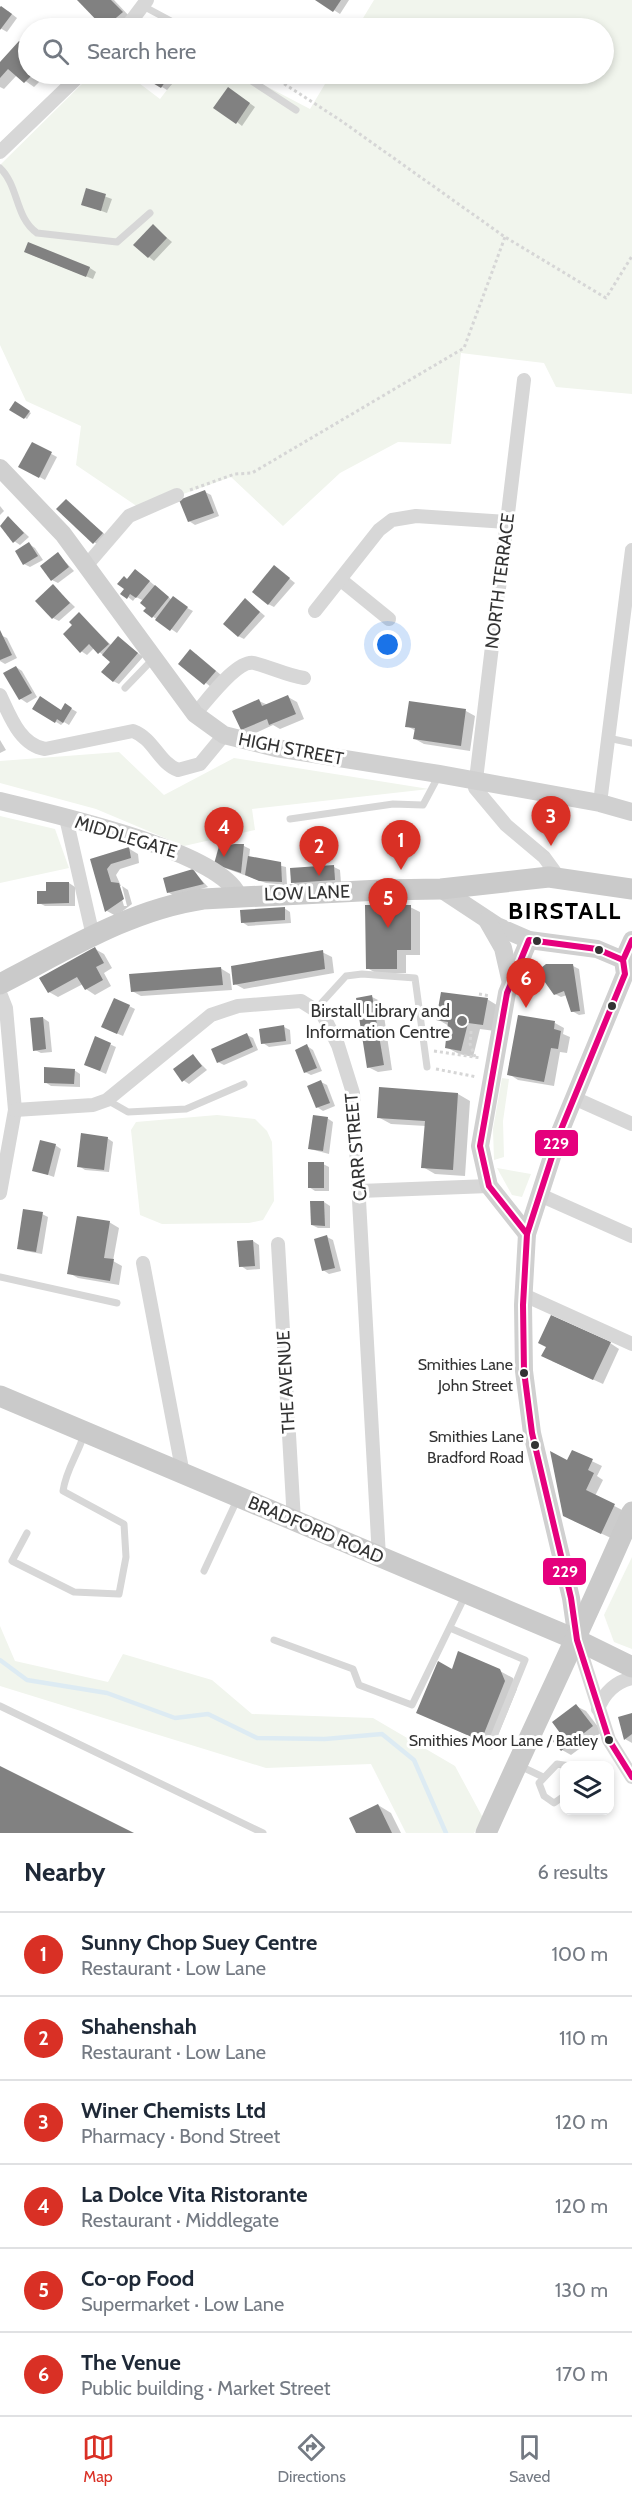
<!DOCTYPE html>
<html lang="en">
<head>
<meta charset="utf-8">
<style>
	body { margin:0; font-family:Cabin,sans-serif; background:#f6f6f7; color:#1f2937 }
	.controls { position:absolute; right:18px; bottom:18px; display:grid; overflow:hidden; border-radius:12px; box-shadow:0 3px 9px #0003 }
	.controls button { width:54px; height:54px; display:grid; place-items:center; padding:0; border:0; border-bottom:2px solid #e0e1e3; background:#fff; color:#1f2937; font:30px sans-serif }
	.you { position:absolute; left:388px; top:645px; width:21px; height:21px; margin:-15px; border:4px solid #fff; border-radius:50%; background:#1a73e8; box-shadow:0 0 0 9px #1a73e833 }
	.badge { display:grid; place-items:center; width:39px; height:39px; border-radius:50%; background:#d93025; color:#fff; font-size:20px; font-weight:700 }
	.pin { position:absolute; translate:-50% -50px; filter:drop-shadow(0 2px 3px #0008) }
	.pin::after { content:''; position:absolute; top:32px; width:21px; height:18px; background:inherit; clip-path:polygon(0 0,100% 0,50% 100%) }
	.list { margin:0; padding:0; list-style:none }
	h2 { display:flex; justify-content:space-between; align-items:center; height:78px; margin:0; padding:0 24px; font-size:26px }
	h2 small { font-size:20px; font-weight:400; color:#747a83 }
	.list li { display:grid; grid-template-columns:39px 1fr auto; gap:18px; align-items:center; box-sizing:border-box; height:84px; padding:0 24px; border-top:2px solid #e0e1e3 }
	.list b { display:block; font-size:22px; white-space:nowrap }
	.list p { margin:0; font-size:20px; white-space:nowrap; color:#747a83 }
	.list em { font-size:20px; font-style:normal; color:#747a83 }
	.icon { flex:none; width:33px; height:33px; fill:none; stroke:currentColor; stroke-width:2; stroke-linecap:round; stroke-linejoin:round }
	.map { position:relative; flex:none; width:632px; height:1833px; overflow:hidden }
	.search { position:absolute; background:#fff; box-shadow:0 3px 9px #0003; left:18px; right:18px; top:18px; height:66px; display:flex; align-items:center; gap:15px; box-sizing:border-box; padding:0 21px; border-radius:33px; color:#747a83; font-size:22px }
	.sheet { height:582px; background:#fff }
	nav { display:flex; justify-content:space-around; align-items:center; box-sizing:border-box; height:84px; border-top:2px solid #e0e1e3; background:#fff; font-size:16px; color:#747a83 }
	nav a { display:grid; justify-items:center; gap:3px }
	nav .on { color:#d93025 }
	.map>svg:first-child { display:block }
	.green { fill:#f1f5ed }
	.shadow { fill:#0003 }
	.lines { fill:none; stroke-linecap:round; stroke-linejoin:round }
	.stream { stroke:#ddebf3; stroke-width:4.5 }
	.building { fill:#818181 }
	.path { stroke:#d6d6d6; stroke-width:3; stroke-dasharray:3 3; stroke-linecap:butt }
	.lane { stroke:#d7d7d7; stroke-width:7 }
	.street { stroke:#d7d7d7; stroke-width:14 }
	.secondary { stroke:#d0d0d0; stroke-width:18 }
	.primary { stroke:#cacaca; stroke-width:21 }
	.bus-1-casing { stroke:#fff; stroke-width:10 }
	.bus-1 { stroke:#e5007d; stroke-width:6 }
	.bus-dot { fill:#333; stroke:#fff; stroke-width:2 }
	.poi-dot { fill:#7a7a7a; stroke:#fff; stroke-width:2 }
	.labels { text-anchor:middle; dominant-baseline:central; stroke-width:6; stroke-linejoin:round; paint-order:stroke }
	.bus-label { font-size:16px; fill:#333; stroke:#fff; text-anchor:end }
	.street-label { font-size:18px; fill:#333; stroke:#fff }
	.poi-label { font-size:18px; fill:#333; stroke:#fff; text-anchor:end }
	.district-label { font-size:24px; font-weight:bold; letter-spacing:1.5px; fill:#000; stroke:#fff }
	.line-badge { stroke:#fff; stroke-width:2 }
	.badge-label { font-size:16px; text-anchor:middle; font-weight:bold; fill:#fff }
</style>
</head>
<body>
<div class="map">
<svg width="632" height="1833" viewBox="0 0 632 1833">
	<rect width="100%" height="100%" fill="#fff"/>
	<g class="green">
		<path d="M374,0H632V394L556,387L544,363L461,353L451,444L398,442L340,473L283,526L231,477L141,509L76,465L81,426L26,401L0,345V165L92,74H127L160,99L179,74H243L310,109L331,74H604V28H357Z"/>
		<path d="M119,752L164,795L234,758L429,789L252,809L255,830L184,846L96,809L0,783V761Z"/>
		<path d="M0,816L55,829L69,868L0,883Z"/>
		<path d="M502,1078L509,1079L503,1121L504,1157L494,1160L493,1129Z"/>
		<path d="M217,1115L255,1119L267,1131L272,1142L274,1201L263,1220L249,1223L162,1224L140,1215L131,1130L136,1122Z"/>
		<path d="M497,1168L531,1174L522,1197L512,1195Z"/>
		<path d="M632,1557V1649L614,1642L604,1615Z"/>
		<path d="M0,1626L15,1661L108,1682L123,1654L212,1680L252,1714L373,1718L455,1766L483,1818L474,1833H406L371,1764L266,1768L0,1686Z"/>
	</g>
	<g class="shadow">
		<path d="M79,0H114L131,18L120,28H106Z"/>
		<path d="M318,0H349L340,14Z"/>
		<path d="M0,10L8,11L17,18L7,32L0,28Z"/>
		<path d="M19,43L28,48V74H47L34,87L17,75L4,89L0,87V64Z"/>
		<path d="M145,74H156L172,84L167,90L144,76Z"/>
		<path d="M234,92L255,107L242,126L237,122Z"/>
		<path d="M87,190L112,199L107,213L83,204Z"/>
		<path d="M153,226L172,242L154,261L149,257Z"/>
		<path d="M29,244L90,268L96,272L93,279L32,255Z"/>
		<path d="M15,403L31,413L27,419L11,410Z"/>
		<path d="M33,444L57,457L45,480L20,466Z"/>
		<path d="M205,492L211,495L219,516L195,525L189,521Z"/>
		<path d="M66,501L108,537L100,546L94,542Z"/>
		<path d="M0,506L4,511L0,515Z"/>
		<path d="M9,518L29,537L20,545L14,541Z"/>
		<path d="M29,544L35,548L43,560L30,567L24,564Z"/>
		<path d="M58,554L74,571L58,583L52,580Z"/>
		<path d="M280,571L295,583L274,607L268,604Z"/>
		<path d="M141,574L172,600L193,611L177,633L152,616L144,601L136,597L133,601L128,597V580Z"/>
		<path d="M53,586L75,607L59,621L53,618Z"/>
		<path d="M251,604L265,616L244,639L238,636Z"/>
		<path d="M79,614L112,646L119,638L143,657L119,684L113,681L112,662L94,648L87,655L81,651Z"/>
		<path d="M0,635L7,638L17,658L5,664L0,661Z"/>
		<path d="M196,654L221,675L211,687L180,663Z"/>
		<path d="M16,667L22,671L37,697L27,703L21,699L6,673Z"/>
		<path d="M288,697L297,702L304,719L280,729L273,725L251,735L242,729L259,701L268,705Z"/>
		<path d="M65,705L77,712L69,725L64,722L61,725L34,708L61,711Z"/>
		<path d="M466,711L475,716L470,751L424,744L415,739L416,731L407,726Z"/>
		<path d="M0,740L6,750L0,753Z"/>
		<path d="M244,846L250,849L249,858L286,867L287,885L266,883L222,867L220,848Z"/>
		<path d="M128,848L138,854L139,863L120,869L116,875L121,886H118L124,906H127L122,886L128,890L132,904L116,916L107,911L92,860Z"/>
		<path d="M334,867L340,870L341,883L298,886L292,882L291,870Z"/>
		<path d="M193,871L208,887L174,896L168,892Z"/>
		<path d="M69,883L75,887V906H45L39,903L48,892Z"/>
		<path d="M410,907L420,912V955H406V973H376L367,968Z"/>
		<path d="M284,908L290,912L291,923L248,926L242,922Z"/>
		<path d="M95,949L104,954L112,968L104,973L111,986L95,995L86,989L83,984L58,997L49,992Z"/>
		<path d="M322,952L332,957L334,973L244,989L235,984L279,960V958Z"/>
		<path d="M573,966L579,969L585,1014L579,1015L572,1011L567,995L561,997L555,994Z"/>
		<path d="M220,968L230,974L232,990L141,996L132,991Z"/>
		<path d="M372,997L382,1002L392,1070L378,1072L368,1067Z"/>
		<path d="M487,999L500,1007L495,1031L480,1029L473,1057L459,1054L446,1047L449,1026L437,1019Z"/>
		<path d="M129,1006L135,1009L123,1036L109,1030Z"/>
		<path d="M43,1018L49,1022L52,1052L41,1053L35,1050Z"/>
		<path d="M555,1023L564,1028L563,1034L570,1037L567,1053L560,1052L554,1086L518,1080L509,1074Z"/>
		<path d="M284,1027L290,1030L291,1044L269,1047L263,1043Z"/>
		<path d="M247,1035L253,1038L258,1050L224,1065L218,1062Z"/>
		<path d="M96,1038L116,1047L106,1074L86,1065Z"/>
		<path d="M307,1046L313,1050L322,1071L311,1075L305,1072Z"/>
		<path d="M193,1056L207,1070L189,1084L183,1080Z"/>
		<path d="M74,1070L80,1074V1087L51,1086L45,1082Z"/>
		<path d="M321,1082L327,1085L335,1106L323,1111L317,1107Z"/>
		<path d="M380,1089L458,1094L470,1101L465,1176L435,1174L423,1167L426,1126L391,1124L378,1117Z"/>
		<path d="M327,1118L333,1122L329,1154L310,1149Z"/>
		<path d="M107,1138L113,1142L109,1172L85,1170L79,1166Z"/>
		<path d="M55,1145L61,1149L54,1177L34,1170Z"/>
		<path d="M323,1164L329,1167V1191H315L309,1187Z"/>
		<path d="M324,1202L330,1206V1228H318L312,1225Z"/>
		<path d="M42,1214L48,1217L42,1254L25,1251L19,1248Z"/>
		<path d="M109,1222L119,1228L113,1261L122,1266L119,1285L78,1278L69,1273Z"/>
		<path d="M327,1237L333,1240L341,1271L329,1274L323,1270Z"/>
		<path d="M253,1241L259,1245L260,1269L247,1270L241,1266Z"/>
		<path d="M610,1343L619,1349L603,1384L552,1361Z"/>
		<path d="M573,1452L602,1466L597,1476L603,1480L595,1496L624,1511L611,1538L574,1521L568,1462Z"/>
		<path d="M453,1671H500L513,1678L517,1689L493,1747L418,1712Z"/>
		<path d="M576,1706L586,1711L602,1732L571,1755L562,1750V1733Z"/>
		<path d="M632,1715V1743L625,1739Z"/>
		<path d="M378,1805L391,1813L401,1833H358Z"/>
	</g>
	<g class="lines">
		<path class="stream" d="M0,1660L27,1680L107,1693L175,1718L208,1714L257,1738L325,1739L382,1734L414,1760L446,1833"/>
	</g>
	<g class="building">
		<path d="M77,0H111L123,12L104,28Z"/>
		<path d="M315,0H341L333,12Z"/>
		<path d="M1,6L12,14L0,30V7Z"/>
		<path d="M19,41L28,49L26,55L28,74H33L24,83L8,69L0,78V62Z"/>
		<path d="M143,74H158L167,79L161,88L141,76Z"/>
		<path d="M228,87L250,103L236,124L213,108Z"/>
		<path d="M86,188L106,194L101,211L81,205Z"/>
		<path d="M153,224L167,238L148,258L133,245Z"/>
		<path d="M28,242L90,267L86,277L24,252Z"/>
		<path d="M15,401L30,411L24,419L9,410Z"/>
		<path d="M32,442L52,452L39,478L18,467Z"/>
		<path d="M205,490L214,513L188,522L179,500Z"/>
		<path d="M66,499L103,533L93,544L56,509Z"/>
		<path d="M8,516L24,533L13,543L0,526Z"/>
		<path d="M29,542L38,556L23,565L15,551Z"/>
		<path d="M58,552L69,567L51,581L40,566Z"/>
		<path d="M274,565L290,578L268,605L252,592Z"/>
		<path d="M135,569L150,581L136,598L130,594L127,599L120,594L124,589L117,584L124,576L127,579Z"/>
		<path d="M53,584L70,603L52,619L35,601Z"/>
		<path d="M155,585L169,597L152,618L143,611L146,608L140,603Z"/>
		<path d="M173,596L188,607L170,631L155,620Z"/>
		<path d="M245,598L260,612L238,637L223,624Z"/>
		<path d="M79,612L109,644L98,654L89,644L80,653L63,634L72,625L69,622Z"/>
		<path d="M0,630L12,655L0,660Z"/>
		<path d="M118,636L138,653L113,682L101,672L110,662L102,655Z"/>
		<path d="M190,649L216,671L204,685L178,664Z"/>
		<path d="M16,666L32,693L19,700L3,673Z"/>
		<path d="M288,695L296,714L269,725L267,719L241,730L232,711L259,699L262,706Z"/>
		<path d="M40,696L61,710L65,703L72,708L63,723L57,719L55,723L32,709Z"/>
		<path d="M409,701L466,709L461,746L413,739L415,728L405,727Z"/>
		<path d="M235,844H244L241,873L214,864L219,846Z"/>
		<path d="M129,847L131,858L111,864L107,869L111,882L119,883L124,899L105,912L90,859Z"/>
		<path d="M248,856L281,862L282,882L259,881L245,875Z"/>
		<path d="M334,865L335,880L291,883L290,868Z"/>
		<path d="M193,869L204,884L167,893L163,878Z"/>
		<path d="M46,882H69V903L37,904V891H46Z"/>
		<path d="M365,905H411V950H397V969H366Z"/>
		<path d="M285,907V920L241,923L240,910Z"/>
		<path d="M95,947L104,963L96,967L103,980L85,990L77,977L48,993L39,978Z"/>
		<path d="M323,950L325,969L233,985L231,966Z"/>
		<path d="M546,964H573L580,1011L571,1012L564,991L554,995L537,971Z"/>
		<path d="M221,967L223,985L131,992L129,974Z"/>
		<path d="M441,992L488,998L483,1025L468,1023L461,1051L445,1048L448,1022L436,1020Z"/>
		<path d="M372,995L384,1065L367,1068L356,998Z"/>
		<path d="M114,998L130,1005L117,1034L101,1027Z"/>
		<path d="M518,1015L555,1021L554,1029L561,1031L558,1049L551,1048L544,1082L507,1075Z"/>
		<path d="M43,1017L46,1049L33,1051L30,1018Z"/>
		<path d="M284,1025L286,1041L261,1044L259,1029Z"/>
		<path d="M247,1033L253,1047L217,1063L211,1049Z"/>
		<path d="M95,1036L111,1043L100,1071L84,1065Z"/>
		<path d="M307,1044L317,1068L304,1073L295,1050Z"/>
		<path d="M193,1054L202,1066L182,1082L173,1069Z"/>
		<path d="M44,1067L75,1069L74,1084L44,1083Z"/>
		<path d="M321,1080L330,1103L316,1108L307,1086Z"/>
		<path d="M379,1087L458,1093L453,1170L421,1168L425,1121L377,1118Z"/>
		<path d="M313,1115L328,1117L323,1151L308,1149Z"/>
		<path d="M81,1133L108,1137L104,1170L77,1167Z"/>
		<path d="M40,1140L56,1144L48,1175L32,1171Z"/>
		<rect x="308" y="1162" width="16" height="26"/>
		<path d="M310,1201H324L325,1226L311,1225Z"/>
		<path d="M23,1209L43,1212L36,1252L17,1249Z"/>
		<path d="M77,1216L110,1221L104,1258L114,1259L110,1281L67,1274Z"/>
		<path d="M327,1235L335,1268L322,1271L314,1239Z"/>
		<path d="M253,1240L255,1266L239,1267L237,1241Z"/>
		<path d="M551,1315L611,1342L593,1380L541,1356L546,1347L538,1343Z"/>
		<path d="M572,1450L593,1459L588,1470L594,1473L586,1490L615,1504L601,1534L563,1516L550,1451L567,1460Z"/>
		<path d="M458,1651L500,1669L505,1681L481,1741L416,1713L438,1661L452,1669Z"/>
		<path d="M576,1704L593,1726L561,1751L551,1739L560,1733L552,1722Z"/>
		<path d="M632,1713V1734L624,1740L618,1717Z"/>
		<path d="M0,1766L134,1833H0Z"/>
		<path d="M378,1804L392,1833H356L349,1818Z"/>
	</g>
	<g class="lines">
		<g class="path">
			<path d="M269,74L340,120L505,237L606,298L632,256"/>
			<path d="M190,490L235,474L252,473L464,348L505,237"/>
			<path d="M479,994L490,996"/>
			<path d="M471,1031L470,1044L475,1057"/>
			<path d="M434,1051L481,1058"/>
			<path d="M436,1069L477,1077"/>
		</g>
		<g class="lane">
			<path d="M143,6L184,28"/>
			<path d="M241,74L296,110"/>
			<path d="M0,168C19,186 15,218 37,233L117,242L150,213"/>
			<path d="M125,688L153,659"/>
			<path d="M608,738L632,743"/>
			<path d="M290,819L393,804L423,805L439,775"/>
			<path d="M315,1010L346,976L362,974L415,978L427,1067"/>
			<path d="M107,1100L128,1112L186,1109L244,1084"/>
			<path d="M0,1277L117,1303"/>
			<path d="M27,1533L12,1561L74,1592L119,1594L126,1557L124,1524L63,1491C66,1469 78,1455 84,1434"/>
			<path d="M204,1571L237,1500"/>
			<path d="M450,1628L525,1660L490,1746"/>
			<path d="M274,1640L353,1669L359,1685L412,1705L465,1596"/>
			<path d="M0,1706L263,1833"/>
			<path d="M518,1765L543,1777"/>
			<path d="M564,1796L554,1803L544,1796L539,1783L557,1764L570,1766"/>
		</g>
		<g class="street">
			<path d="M126,28L147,0"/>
			<path d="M0,152L81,74"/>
			<path d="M524,380L475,788L506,825L544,857L560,879"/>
			<path d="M86,566L129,516L177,495"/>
			<path d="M341,580L389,619"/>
			<path d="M315,611L379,530L392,520L416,516L507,522"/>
			<path d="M0,695C10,716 20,745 45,749L133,731C154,739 158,762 178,770L200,764L224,735"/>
			<path d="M195,714C206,702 237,659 254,663C271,667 286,675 304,678"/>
			<path d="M600,803L632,550"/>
			<path d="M66,818L93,936"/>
			<path d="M0,993L6,1008L15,1110L0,1193"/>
			<path d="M574,1098L632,1124"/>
			<path d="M15,1110L93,1105L107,1100L211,1015L238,1006L301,1001L323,1015L338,1045L353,1093L379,1557"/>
			<path d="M360,1191L489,1186"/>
			<path d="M540,1195L632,1236"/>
			<path d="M278,1244L294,1521"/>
			<path d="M143,1263L183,1474"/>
			<path d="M524,1295L632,1344"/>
			<path d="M577,1640L609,1740L632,1777"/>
			<path d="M598,1709C604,1693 615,1682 632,1678"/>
		</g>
		<g class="secondary">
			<path d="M0,468L63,534L195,714L224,735L276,748L439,774L600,803L632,812"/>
			<path d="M0,801C47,813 223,851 238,896"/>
			<path d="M441,889L497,926L529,940L597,949L623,960"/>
			<path d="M487,920L503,948L511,983"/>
			<path d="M527,1234L489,1186L480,1146L507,993L529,940"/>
			<path d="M577,1640L571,1598L532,1433L524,1371L523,1305L527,1234L560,1132L625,974L623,960L632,940"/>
		</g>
		<g class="primary">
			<path d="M0,984C65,951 129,910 203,899L380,890L441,889L549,877L632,889"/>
			<path d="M0,1396L577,1640L632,1667"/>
			<path d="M486,1833C534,1725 586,1620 632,1512"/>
		</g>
		<g class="bus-1-casing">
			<g id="bus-1">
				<path d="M632,940L623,960L625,974L560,1132L527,1234L523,1305L524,1371L532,1433L571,1598L577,1640L609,1740L632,1777"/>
				<path d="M527,1234L489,1186L480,1146L507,993L529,940L597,949L623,960"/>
			</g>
		</g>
		<use href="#bus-1" class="bus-1"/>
	</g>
	<g class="bus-dot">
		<circle cx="537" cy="941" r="5"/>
		<circle cx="599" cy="950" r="5"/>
		<circle cx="612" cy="1006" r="5"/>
		<circle cx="524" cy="1373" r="5"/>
		<circle cx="535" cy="1445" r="5"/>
		<circle cx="609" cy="1740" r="5"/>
	</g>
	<circle class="poi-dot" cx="462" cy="1021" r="6"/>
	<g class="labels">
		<g class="bus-label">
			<text x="513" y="1364">Smithies Lane<tspan x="513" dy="21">John Street</tspan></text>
			<text x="524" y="1436">Smithies Lane<tspan x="524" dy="21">Bradford Road</tspan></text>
			<text x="598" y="1740">Smithies Moor Lane / Batley</text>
		</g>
		<g class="street-label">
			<text transform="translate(500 581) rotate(-83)">NORTH TERRACE</text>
			<text transform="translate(291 749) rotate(11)">HIGH STREET</text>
			<text transform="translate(126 837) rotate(17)">MIDDLEGATE</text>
			<text transform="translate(307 893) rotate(-2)">LOW LANE</text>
			<text transform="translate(356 1147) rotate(-95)">CARR STREET</text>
			<text transform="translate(286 1382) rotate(-93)">THE AVENUE</text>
			<text transform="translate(316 1530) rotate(23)">BRADFORD ROAD</text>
		</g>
		<g class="poi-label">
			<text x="450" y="1011">Birstall Library and<tspan x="450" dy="21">Information Centre</tspan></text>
		</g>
		<g class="district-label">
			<text x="565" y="910">BIRSTALL</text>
		</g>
	</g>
	<g class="line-badge">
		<rect x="534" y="1129" width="45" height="28" rx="6" fill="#e5007d"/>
		<rect x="542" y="1557" width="45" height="29" rx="6" fill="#e5007d"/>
	</g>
	<g class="badge-label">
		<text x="556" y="1149">229</text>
		<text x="565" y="1577">229</text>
	</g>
</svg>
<div class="controls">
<button><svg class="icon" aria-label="layers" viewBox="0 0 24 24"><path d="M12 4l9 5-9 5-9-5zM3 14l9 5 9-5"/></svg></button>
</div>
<div class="you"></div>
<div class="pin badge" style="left:401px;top:870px">1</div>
<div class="pin badge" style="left:319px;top:876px">2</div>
<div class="pin badge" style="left:551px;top:846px">3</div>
<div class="pin badge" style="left:224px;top:857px">4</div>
<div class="pin badge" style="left:388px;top:928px">5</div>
<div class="pin badge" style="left:526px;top:1008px">6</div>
<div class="search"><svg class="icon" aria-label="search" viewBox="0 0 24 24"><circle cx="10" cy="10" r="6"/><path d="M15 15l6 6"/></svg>Search here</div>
</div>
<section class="sheet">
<h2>Nearby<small>6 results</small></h2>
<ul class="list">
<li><span class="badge">1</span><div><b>Sunny Chop Suey Centre</b><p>Restaurant · Low Lane</p></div><em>100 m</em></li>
<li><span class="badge">2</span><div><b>Shahenshah</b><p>Restaurant · Low Lane</p></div><em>110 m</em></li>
<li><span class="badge">3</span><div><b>Winer Chemists Ltd</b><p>Pharmacy · Bond Street</p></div><em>120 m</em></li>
<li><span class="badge">4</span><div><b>La Dolce Vita Ristorante</b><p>Restaurant · Middlegate</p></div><em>120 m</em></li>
<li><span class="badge">5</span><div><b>Co-op Food</b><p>Supermarket · Low Lane</p></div><em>130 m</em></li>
<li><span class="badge">6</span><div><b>The Venue</b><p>Public building · Market Street</p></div><em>170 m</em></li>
</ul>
</section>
<nav>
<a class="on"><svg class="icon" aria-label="map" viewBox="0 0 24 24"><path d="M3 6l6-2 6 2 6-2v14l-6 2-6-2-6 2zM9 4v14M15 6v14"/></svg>Map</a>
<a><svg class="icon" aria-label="directions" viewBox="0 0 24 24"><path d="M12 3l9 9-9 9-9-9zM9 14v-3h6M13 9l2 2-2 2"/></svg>Directions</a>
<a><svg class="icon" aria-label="saved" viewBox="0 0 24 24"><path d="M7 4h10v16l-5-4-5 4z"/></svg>Saved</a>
</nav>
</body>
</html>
